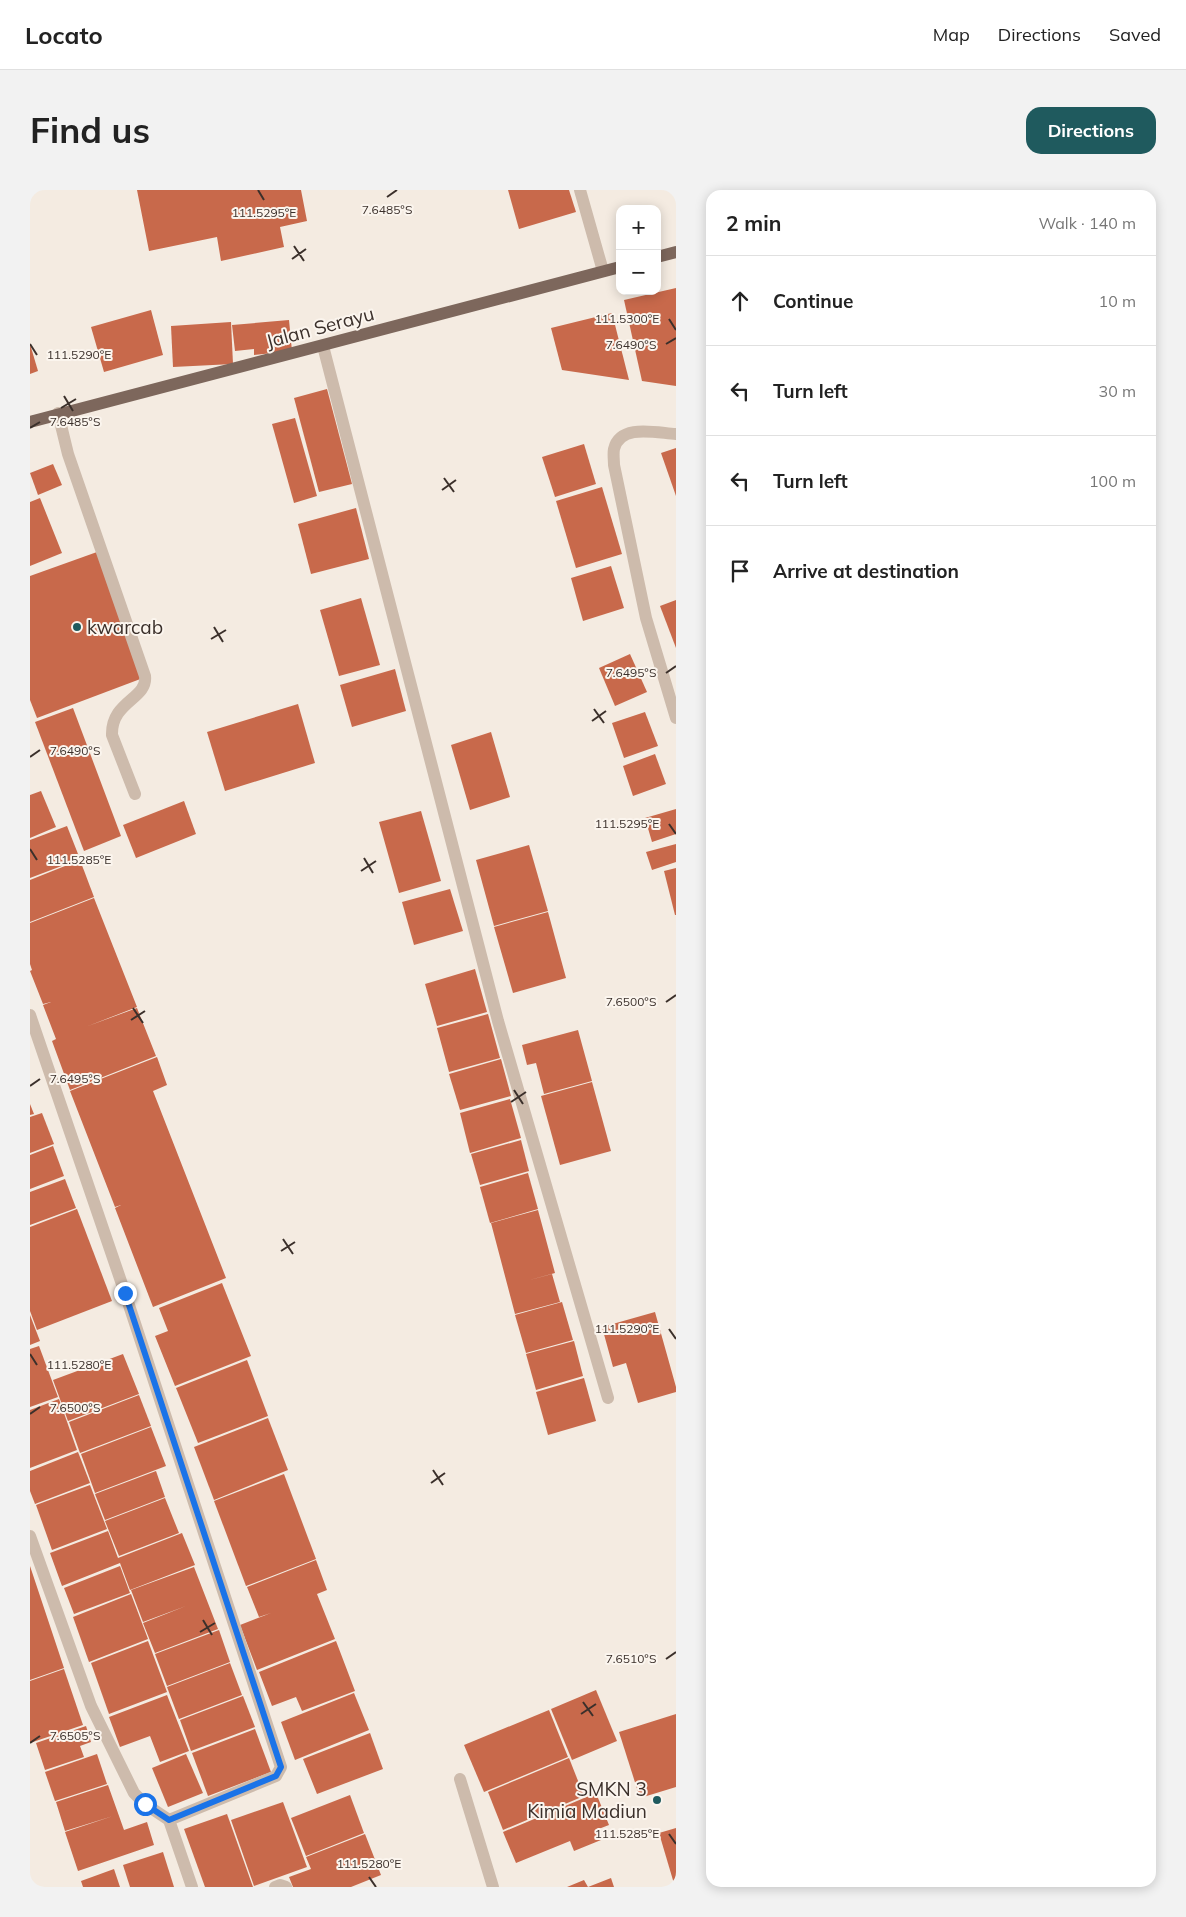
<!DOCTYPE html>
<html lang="en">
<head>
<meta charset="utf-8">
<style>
	body { margin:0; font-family:Mulish,sans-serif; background:#f2f2f2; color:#222 }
	.controls { position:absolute; right:15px; top:15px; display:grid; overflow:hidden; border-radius:10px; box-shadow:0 2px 12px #0003 }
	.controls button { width:45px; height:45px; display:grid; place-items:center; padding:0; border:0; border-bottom:1px solid #e0e0e0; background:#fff; color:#222; font:25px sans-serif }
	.stop { position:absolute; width:15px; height:15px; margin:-11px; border:4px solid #1a73e8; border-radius:50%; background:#fff }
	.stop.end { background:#1a73e8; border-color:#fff; box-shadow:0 1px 5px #0008 }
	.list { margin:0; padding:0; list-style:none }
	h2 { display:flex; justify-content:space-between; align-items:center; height:65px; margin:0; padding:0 20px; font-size:21px }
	h2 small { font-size:16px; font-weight:400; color:#767676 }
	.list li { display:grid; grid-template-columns:32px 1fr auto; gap:15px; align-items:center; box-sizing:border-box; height:90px; padding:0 20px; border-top:1px solid #e0e0e0 }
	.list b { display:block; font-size:19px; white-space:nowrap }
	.list em { font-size:16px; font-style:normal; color:#767676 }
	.icon { flex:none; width:28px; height:28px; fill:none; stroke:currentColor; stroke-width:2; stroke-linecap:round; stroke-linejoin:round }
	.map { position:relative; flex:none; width:646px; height:1697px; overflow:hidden; border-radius:15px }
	header { display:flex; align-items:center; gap:30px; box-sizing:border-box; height:70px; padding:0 25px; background:#fff; border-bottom:1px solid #e0e0e0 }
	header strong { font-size:24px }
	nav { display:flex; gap:28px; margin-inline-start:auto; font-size:18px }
	.intro { display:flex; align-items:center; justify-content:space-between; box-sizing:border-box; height:120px; padding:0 30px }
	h1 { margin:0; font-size:35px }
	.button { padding:12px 22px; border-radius:15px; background:#1f5a5e; color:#fff; font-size:18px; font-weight:700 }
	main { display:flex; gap:30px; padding:0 30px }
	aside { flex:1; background:#fff; border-radius:15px; box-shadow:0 2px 12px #0003 }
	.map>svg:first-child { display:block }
	.building { fill:#c8694b }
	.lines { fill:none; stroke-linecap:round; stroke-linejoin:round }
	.minor { stroke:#cdbbac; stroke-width:12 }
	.major { stroke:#7d675c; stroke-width:12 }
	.route { stroke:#1a73e8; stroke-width:6 }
	.ticks { fill:none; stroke:#3b302b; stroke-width:2 }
	.poi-dot { fill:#1f5a5e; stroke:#fbf5ee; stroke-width:2 }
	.labels { text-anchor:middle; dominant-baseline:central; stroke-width:4; stroke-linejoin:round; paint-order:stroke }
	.street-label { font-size:19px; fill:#3b302b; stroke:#fbf5ee }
	.poi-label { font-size:19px; fill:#3b302b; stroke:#fbf5ee; text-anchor:start }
	.ticks-label { font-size:12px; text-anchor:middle; fill:#3b302b; stroke:#fbf5ee; stroke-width:4; stroke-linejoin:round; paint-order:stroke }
</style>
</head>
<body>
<header>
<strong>Locato</strong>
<nav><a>Map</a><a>Directions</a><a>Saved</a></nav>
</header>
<div class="intro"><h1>Find us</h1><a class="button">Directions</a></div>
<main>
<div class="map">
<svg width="646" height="1697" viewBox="0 0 646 1697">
	<rect width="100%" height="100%" fill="#f4ebe1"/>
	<g class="building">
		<path d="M107,0H271L277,31L250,37L254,57L191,71L187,47L119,61Z"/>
		<path d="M478,0H539L546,22L489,39Z"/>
		<path d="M646,98V196L612,191L594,110Z"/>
		<path d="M121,120L133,165L74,182L61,137Z"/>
		<path d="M582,123L599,190L532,180L521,138Z"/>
		<path d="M259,130L262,161L224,165V159L205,161L202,135Z"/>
		<path d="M201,132L203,174L143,177L141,136Z"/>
		<path d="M0,154L8,181L0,184Z"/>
		<path d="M297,199L322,294L289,302L264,208Z"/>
		<path d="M265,228L287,306L264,313L242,234Z"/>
		<path d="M554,254L566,294L525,307L512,267Z"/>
		<path d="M646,258V306L631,263Z"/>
		<path d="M23,274L32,295L8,305L0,283Z"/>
		<path d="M572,297L592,364L546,378L526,311Z"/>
		<path d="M10,308L32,363L0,376V312Z"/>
		<path d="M326,318L339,369L281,384L268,334Z"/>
		<path d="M67,362L113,488L7,528L0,510V386Z"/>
		<path d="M581,376L594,418L553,431L541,388Z"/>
		<path d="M331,408L350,475L309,486L290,420Z"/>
		<path d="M646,410V458L630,416Z"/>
		<path d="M600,464L617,502L585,516L569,478Z"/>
		<path d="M365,479L376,521L322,537L310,495Z"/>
		<path d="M268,514L285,573L195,601L177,542Z"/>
		<path d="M43,518L91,646L54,661L5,532Z"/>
		<path d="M615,522L628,556L594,568L582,533Z"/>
		<path d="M461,542L480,607L440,620L421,555Z"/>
		<path d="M625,564L636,594L603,606L593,576Z"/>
		<path d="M11,601L26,637L0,648V605Z"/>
		<path d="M154,611L166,644L106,668L93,635Z"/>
		<path d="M646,619V644L622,652L615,628Z"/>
		<path d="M391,621L411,691L369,703L349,632Z"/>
		<path d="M37,636L50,669L0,688V650Z"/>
		<path d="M646,654V672L622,680L616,662Z"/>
		<path d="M499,655L518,721L464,736L446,670Z"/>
		<path d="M50,670L64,707L0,732V690Z"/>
		<path d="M646,678V725H645L634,681Z"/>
		<path d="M420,699L433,741L384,755L372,712Z"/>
		<path d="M64,708L107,817L58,836L107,818L126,866L40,900L22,851L26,849L13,815L21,812L13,814L0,781L2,780L0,774V733Z"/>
		<path d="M518,722L536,788L483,803L464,737Z"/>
		<path d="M445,779L457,822L407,836L395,794Z"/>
		<path d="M458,824L470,868L419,882L407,838Z"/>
		<path d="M548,840L562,891L514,904L506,873L497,875L492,855Z"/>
		<path d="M127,867L137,895L123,901L196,1088L123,1117L85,1018L91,1015L85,1017L40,901Z"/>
		<path d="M471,869L481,906L430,920L419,884Z"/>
		<path d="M562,892L581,961L530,975L511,906Z"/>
		<path d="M480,909L491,948L440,963L430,923Z"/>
		<path d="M0,914L4,924L0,925Z"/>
		<path d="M12,923L24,954L0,963V927Z"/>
		<path d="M491,950L499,981L450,995L441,964Z"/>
		<path d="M23,956L34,986L0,999V965Z"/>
		<path d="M498,983L508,1019L460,1033L450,997Z"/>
		<path d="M35,989L46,1018L0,1035V1002Z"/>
		<path d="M47,1019L82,1111L7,1140L0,1121V1037Z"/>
		<path d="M508,1020L525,1083L496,1091L522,1084L530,1112L485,1124L461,1033Z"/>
		<path d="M192,1093L221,1166L145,1196L125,1146L138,1141L129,1118Z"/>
		<path d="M532,1112L543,1150L496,1163L485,1125Z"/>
		<path d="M625,1122L646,1197V1202L608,1213L596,1173L583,1177L572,1137Z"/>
		<path d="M0,1125L10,1151L0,1155Z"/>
		<path d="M544,1151L553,1186L506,1200L496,1164Z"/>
		<path d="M9,1156L28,1207L0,1217V1159Z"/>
		<path d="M93,1164L109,1204L38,1231L23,1190Z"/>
		<path d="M217,1170L238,1226L168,1253L146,1198Z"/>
		<path d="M554,1188L566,1231L518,1245L506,1202Z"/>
		<path d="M109,1205L121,1236L50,1263L39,1232Z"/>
		<path d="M29,1209L47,1260L0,1278V1220Z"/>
		<path d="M238,1228L258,1280L184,1310L164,1257Z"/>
		<path d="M121,1237L136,1276L65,1303L51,1264Z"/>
		<path d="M48,1262L60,1293L5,1314L0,1301V1281Z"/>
		<path d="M126,1281L135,1307L75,1330L65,1304Z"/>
		<path d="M254,1284L286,1369L216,1396L184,1311Z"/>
		<path d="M60,1295L77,1339L22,1360L6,1315Z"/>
		<path d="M135,1308L149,1343L89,1366L75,1331Z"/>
		<path d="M78,1341L88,1368L152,1343L165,1375L100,1400L90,1373L32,1396L20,1363Z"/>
		<path d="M286,1370L297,1400L287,1404L305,1449L227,1480L210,1435L241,1423L229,1427L217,1397Z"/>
		<path d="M0,1376L34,1478L0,1490Z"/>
		<path d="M90,1376L100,1403L44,1424L34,1398Z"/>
		<path d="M164,1377L188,1439L125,1463L113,1433L156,1416L113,1432L101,1400Z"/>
		<path d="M101,1404L118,1449L59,1472L43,1427Z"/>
		<path d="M189,1440L200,1472L137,1496L125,1464Z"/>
		<path d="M118,1451L137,1502L79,1524L61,1473Z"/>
		<path d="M306,1451L325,1501L272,1521L266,1507L242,1516L229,1482Z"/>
		<path d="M200,1473L212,1505L149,1529L137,1497Z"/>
		<path d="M34,1479L53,1535L0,1553V1491Z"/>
		<path d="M566,1500L587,1551L542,1570L521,1519Z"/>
		<path d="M324,1503L339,1540L265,1570L251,1532Z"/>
		<path d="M137,1505L159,1561L130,1572L120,1546L90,1557L79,1527Z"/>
		<path d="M213,1506L225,1537L161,1561L150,1530Z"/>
		<path d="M519,1520L538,1567L454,1602L434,1555Z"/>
		<path d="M646,1524V1597L610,1608L589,1542Z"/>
		<path d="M56,1536L61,1552L50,1556L54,1567L15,1580L6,1553Z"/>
		<path d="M225,1539L241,1582L178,1606L162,1563Z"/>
		<path d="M340,1543L353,1579L287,1604L273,1569Z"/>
		<path d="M67,1564L77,1594L25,1611L15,1582Z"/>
		<path d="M156,1564L173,1603L138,1617L122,1578Z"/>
		<path d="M539,1568L554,1606L473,1640L458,1602Z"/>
		<path d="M78,1595L94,1640L117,1632L124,1655L48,1681L35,1642L83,1626L35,1641L26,1612Z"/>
		<path d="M566,1603L579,1635L566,1640L571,1650L544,1661L540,1651L486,1673L473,1642Z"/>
		<path d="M320,1605L334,1643L276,1666L261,1628Z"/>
		<path d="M253,1612L277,1677L224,1696L201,1630Z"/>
		<path d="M197,1624L223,1697H175L154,1639Z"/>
		<path d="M646,1638V1697H645L629,1643Z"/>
		<path d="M335,1644L351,1685L321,1697H263L259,1687L281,1679L276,1667Z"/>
		<path d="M133,1662L144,1697H100L93,1675Z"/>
		<path d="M84,1679L90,1697H53L51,1691Z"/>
		<path d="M581,1688L584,1697H537L554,1690L558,1697Z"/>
	</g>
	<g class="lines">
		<g class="minor">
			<path d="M550,0L573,81"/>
			<path d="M293,156L468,831L578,1208"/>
			<path d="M28,223L38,264L115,486C118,509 81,511 82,545L105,604"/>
			<path d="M646,244C627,243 590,233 584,259C583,264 584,270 584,275L616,428L646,528"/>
			<path d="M0,825L95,1103L251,1577L246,1586L139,1630"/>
			<path d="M0,1346L61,1516L104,1603L115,1614L139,1630L162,1697"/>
			<path d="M430,1589L463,1697"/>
			<path d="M245,1697L250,1695L256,1697"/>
		</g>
		<g class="major">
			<path d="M627,67L646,62"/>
			<path d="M0,232L590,77"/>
		</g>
	</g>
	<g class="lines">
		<path class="route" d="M95,1103L251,1577L246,1586L139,1630L115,1614"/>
	</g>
	<path class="ticks" d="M228,0L234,10M357,7L367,0M264,56L274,71M262,69L276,59M639,129L646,140M0,154L7,165M636,154L646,148M34,206L43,221M31,218L46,209M0,238L10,232M414,288L424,302M412,300L426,290M184,437L193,452M181,449L196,440M636,483L646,476M564,519L574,533M562,531L576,521M0,567L10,560M639,634L646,644M0,659L7,670M334,668L343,683M331,681L346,671M636,812L646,805M103,818L113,833M101,830L115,821M0,896L10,889M484,900L493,914M481,912L496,902M253,1049L263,1064M251,1061L265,1052M639,1139L646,1149M0,1164L7,1175M0,1224L10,1217M403,1280L413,1295M401,1293L415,1283M173,1430L182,1445M170,1442L185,1433M636,1469L646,1462M553,1512L563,1526M551,1524L566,1514M0,1553L10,1546M639,1644L646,1654M339,1687L346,1697"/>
	<g class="poi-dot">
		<circle cx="47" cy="437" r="5"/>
		<circle cx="627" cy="1610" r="5"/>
	</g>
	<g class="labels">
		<g class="street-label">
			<text transform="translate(290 137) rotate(-15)">Jalan Serayu</text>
		</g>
		<g class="poi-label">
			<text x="57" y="437">kwarcab</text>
			<text x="617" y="1599" text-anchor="end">SMKN 3<tspan x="617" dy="22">Kimia Madiun</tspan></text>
		</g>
	</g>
	<g class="ticks-label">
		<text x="357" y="24">7.6485°S</text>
		<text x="234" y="27">111.5295°E</text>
		<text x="597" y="133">111.5300°E</text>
		<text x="601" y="159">7.6490°S</text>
		<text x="49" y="169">111.5290°E</text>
		<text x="45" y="236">7.6485°S</text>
		<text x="601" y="487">7.6495°S</text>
		<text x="45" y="565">7.6490°S</text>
		<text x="597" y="638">111.5295°E</text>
		<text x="49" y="674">111.5285°E</text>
		<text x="601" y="816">7.6500°S</text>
		<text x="45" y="893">7.6495°S</text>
		<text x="597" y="1143">111.5290°E</text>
		<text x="49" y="1179">111.5280°E</text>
		<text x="45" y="1222">7.6500°S</text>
		<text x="601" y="1473">7.6510°S</text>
		<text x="45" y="1550">7.6505°S</text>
		<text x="597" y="1648">111.5285°E</text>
		<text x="339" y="1678">111.5280°E</text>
	</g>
</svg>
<div class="controls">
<button>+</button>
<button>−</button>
</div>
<div class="stop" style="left:115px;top:1614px"></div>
<div class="stop end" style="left:95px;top:1103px"></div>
</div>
<aside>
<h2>2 min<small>Walk · 140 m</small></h2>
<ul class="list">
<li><svg class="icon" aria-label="ahead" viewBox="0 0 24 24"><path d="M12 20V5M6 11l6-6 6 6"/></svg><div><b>Continue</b></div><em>10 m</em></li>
<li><svg class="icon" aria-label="left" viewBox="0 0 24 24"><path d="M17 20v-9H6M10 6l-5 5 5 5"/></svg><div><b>Turn left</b></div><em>30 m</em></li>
<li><svg class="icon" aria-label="left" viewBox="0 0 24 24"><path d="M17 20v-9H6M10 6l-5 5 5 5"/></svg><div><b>Turn left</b></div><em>100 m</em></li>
<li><svg class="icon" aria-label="arrive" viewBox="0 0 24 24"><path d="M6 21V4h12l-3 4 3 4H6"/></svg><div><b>Arrive at destination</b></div></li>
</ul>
</aside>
</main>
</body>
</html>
